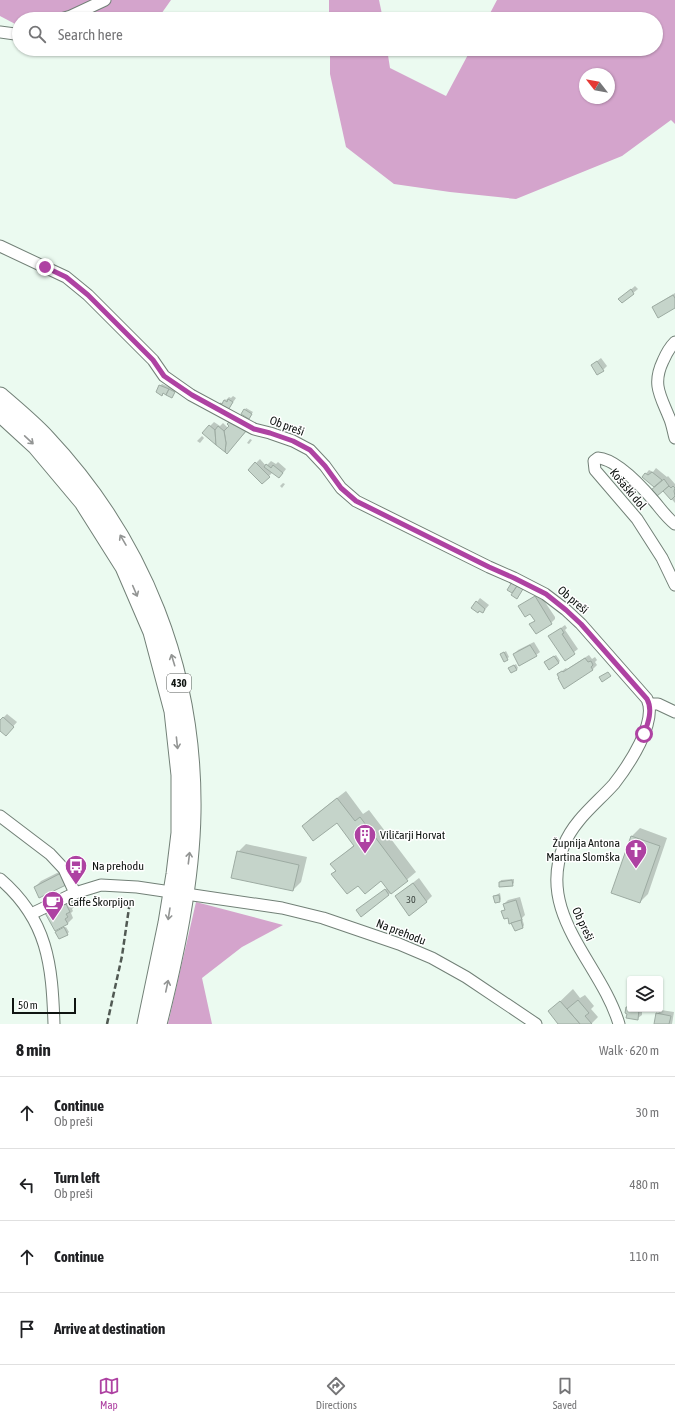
<!DOCTYPE html>
<html lang="en">
<head>
<meta charset="utf-8">
<style>
	body { margin:0; font-family:"Asap Condensed",sans-serif; background:#f2f2f2; color:#202124 }
	.controls { position:absolute; right:12px; bottom:12px; display:grid; overflow:hidden; border-radius:4px; box-shadow:0 1px 3px #0004 }
	.controls button { width:36px; height:36px; display:grid; place-items:center; padding:0; border:0; border-bottom:1px solid #e0e0e0; background:#fff; color:#202124; font:20px sans-serif }
	.compass { position:absolute; left:579px; top:68px; width:36px; height:36px; border-radius:50%; background:#fff; box-shadow:0 1px 3px #0004; rotate:301deg }
	.scale { position:absolute; left:12px; bottom:10px; width:64px; box-sizing:border-box; padding-left:4px; border:2px solid #0f1411; border-top:0; font-size:11px; line-height:14px; white-space:nowrap; color:#0f1411; -webkit-text-stroke:3px #fff; paint-order:stroke }
	.stop { position:absolute; width:12px; height:12px; margin:-9px; border:3px solid #ae42a2; border-radius:50%; background:#fff }
	.stop.end { background:#ae42a2; border-color:#fff; box-shadow:0 1px 4px #0008 }
	.list { margin:0; padding:0; list-style:none }
	h2 { display:flex; justify-content:space-between; align-items:center; height:52px; margin:0; padding:0 16px; font-size:17px }
	h2 small { font-size:13px; font-weight:400; color:#757577 }
	.list li { display:grid; grid-template-columns:26px 1fr auto; gap:12px; align-items:center; box-sizing:border-box; height:72px; padding:0 16px; border-top:1px solid #e0e0e0 }
	.list b { display:block; font-size:15px; white-space:nowrap }
	.list p { margin:0; font-size:13px; white-space:nowrap; color:#757577 }
	.list em { font-size:13px; font-style:normal; color:#757577 }
	.icon { flex:none; width:22px; height:22px; fill:none; stroke:currentColor; stroke-width:2; stroke-linecap:round; stroke-linejoin:round }
	.map { position:relative; flex:none; width:675px; height:1024px; overflow:hidden }
	.search { position:absolute; background:#fff; box-shadow:0 1px 3px #0004; left:12px; right:12px; top:12px; height:44px; display:flex; align-items:center; gap:10px; box-sizing:border-box; padding:0 14px; border-radius:22px; color:#757577; font-size:15px }
	.sheet { height:340px; background:#fff }
	nav { display:flex; justify-content:space-around; align-items:center; box-sizing:border-box; height:56px; border-top:1px solid #e0e0e0; background:#fff; font-size:11px; color:#757577 }
	nav a { display:grid; justify-items:center; gap:2px }
	nav .on { color:#ae42a2 }
	.map>svg:first-child { display:block }
	.forest { fill:#d4a4cc; fill-rule:evenodd }
	.shadow { fill:#0003 }
	.building { fill:#c5d4ca; stroke:#9daba2 }
	.lines { fill:none; stroke-linecap:round; stroke-linejoin:round }
	.minor-casing { stroke:#728077; stroke-width:13 }
	.highway-casing { stroke:#728077; stroke-width:19 }
	.minor { stroke:#fff; stroke-width:11 }
	.highway { stroke:#fff; stroke-width:17 }
	.rail { stroke:#515953; stroke-width:2.5; stroke-dasharray:6 3; stroke-linecap:butt }
	.oneway { stroke:#939594 }
	.route { stroke:#ae42a2; stroke-width:5 }
	.labels { text-anchor:middle; dominant-baseline:central; stroke-width:3; stroke-linejoin:round; paint-order:stroke }
	.number-label { font-size:10px; fill:#3c443f }
	.shield { fill:#fff; stroke:#575a58; stroke-width:1 }
	.shield-label { font-size:11px; font-weight:bold; fill:#0f1411 }
	.street-label { font-size:12px; fill:#0f1411; stroke:#fff }
	.poi-label { font-size:12px; fill:#0f1411; stroke:#fff; text-anchor:start }
</style>
</head>
<body>
<div class="map">
<svg width="675" height="1024" viewBox="0 0 675 1024">
	<rect width="100%" height="100%" fill="#ebfaf0"/>
	<g class="forest">
		<path d="M0,0H171L159,17L150,19H68L54,12L41,19H19V26L0,16Z"/>
		<path d="M329,0H379L383,19H329Z"/>
		<path d="M497,0H675V124L671,120L622,156L516,199L450,192L394,184L346,147L330,74V49H387L390,68L446,96L471,49H656V19H487ZM585,74H609V98H585Z"/>
		<path d="M196,902L283,925L242,947L202,978L212,1024H168Z"/>
	</g>
	<g class="shadow">
		<path d="M635,286L638,289L622,302L620,299Z"/>
		<path d="M675,293V307H653L657,304Z"/>
		<path d="M601,358L607,366L603,370L592,365Z"/>
		<path d="M162,384L176,390L173,395L164,392L162,394L160,386Z"/>
		<path d="M233,396L236,398L227,411L219,406L225,399L226,400L229,397L231,398Z"/>
		<path d="M246,408L253,412L250,416L245,410Z"/>
		<path d="M238,414L252,425L227,453L204,432L214,422L220,426L223,423L228,428L232,420Z"/>
		<path d="M202,436L204,438L200,443L197,441Z"/>
		<path d="M250,439L252,440L249,444L247,443Z"/>
		<path d="M260,459L266,466L271,461L276,464L278,462L286,469L283,473L273,472L262,483L249,470Z"/>
		<path d="M656,468L667,477L668,476L675,484V503L663,489L655,487L643,477L649,470L653,472Z"/>
		<path d="M283,483L285,484L282,488L280,486Z"/>
		<path d="M539,593L555,617V619L551,623L531,624L536,620L531,612L520,607Z"/>
		<path d="M480,598L489,605L483,612L477,602Z"/>
		<path d="M565,625L567,628L565,630L578,649L565,659L550,636Z"/>
		<path d="M534,642L540,652L536,655L514,654L518,650Z"/>
		<path d="M506,651L509,657L504,661L503,653Z"/>
		<path d="M556,655L560,661L558,663L547,660Z"/>
		<path d="M589,655L592,659L595,657L597,660L595,662L597,665L593,669L565,687L559,674L562,671L566,668L567,669Z"/>
		<path d="M516,664L518,668L516,670L509,668Z"/>
		<path d="M7,714L17,722L9,731L0,730V721Z"/>
		<path d="M346,791L363,814L369,810L416,872L391,893L357,910L387,888L381,880L359,884L332,874L336,870L332,864L354,845L337,822L303,826L311,818Z"/>
		<path d="M640,828L667,838L648,894L640,902L613,893L632,836Z"/>
		<path d="M246,844L307,857L301,882L293,890L238,852Z"/>
		<path d="M67,868L72,878L35,887L41,881Z"/>
		<path d="M419,878L432,896L426,902L396,896Z"/>
		<path d="M514,879V883L512,885L500,882L501,880Z"/>
		<path d="M500,893L501,899L500,901L494,896Z"/>
		<path d="M72,897L76,905L72,909L73,911L71,913L73,918L67,924L47,913Z"/>
		<path d="M520,897L525,915L522,918L524,925L523,927L502,912L506,909L504,904L508,900Z"/>
		<path d="M66,927L69,932L67,934L58,931Z"/>
		<path d="M573,989L580,998L585,995L594,1006L591,1009L598,1017L591,1024H560L549,1012Z"/>
		<path d="M630,1003V1009H642V1015L638,1018L627,1007Z"/>
		<path d="M661,1010L674,1012L672,1024H655L657,1014Z"/>
	</g>
	<g class="building">
		<path d="M631,289L634,294L622,303L618,299Z"/>
		<path d="M673,295L675,298V308L658,318L652,307Z"/>
		<path d="M597,361L604,371L597,375L591,365Z"/>
		<path d="M159,385L169,389L166,395L163,393L162,396L156,392Z"/>
		<path d="M169,389L175,392L172,398L166,395Z"/>
		<path d="M228,399L233,402L227,412L218,406L220,403L222,404L224,400L227,402Z"/>
		<path d="M244,409L252,414L249,419L241,414Z"/>
		<path d="M232,419L246,431L227,454L225,452L226,443L224,431L229,426L227,424Z"/>
		<path d="M209,425L215,430L216,445L202,433Z"/>
		<path d="M218,426L224,431L226,443L225,452L216,445L215,430Z"/>
		<path d="M255,462L270,477L262,484L248,470Z"/>
		<path d="M266,464L271,468L273,465L283,473L279,478L264,467Z"/>
		<path d="M652,472L662,480L654,487L642,477L645,473L648,475Z"/>
		<path d="M664,479L669,486L657,496L651,490Z"/>
		<path d="M669,486L671,488L673,486L675,488L674,491L675,496L671,500L663,491Z"/>
		<path d="M512,582L517,586L512,593L507,590Z"/>
		<path d="M517,586L523,589L517,599L511,595Z"/>
		<path d="M535,596L552,624L536,634L529,624L535,621L530,614L525,617L518,606Z"/>
		<path d="M476,601L485,609L483,613L479,611L478,613L471,608Z"/>
		<path d="M561,628L564,633L562,634L575,654L565,661L548,636Z"/>
		<path d="M530,645L537,656L519,666L513,654Z"/>
		<path d="M504,652L508,660L504,662L500,654Z"/>
		<path d="M554,656L559,663L549,670L544,662Z"/>
		<path d="M585,658L588,662L591,661L593,665L591,667L593,670L564,689L558,678H559L557,674L562,671L563,672Z"/>
		<path d="M514,665L517,670L511,673L508,668Z"/>
		<path d="M608,672L611,676L602,682L599,677Z"/>
		<path d="M3,717L14,727L6,736L0,731V720Z"/>
		<path d="M337,798L355,821L360,817L408,881L391,894L381,881L365,894L358,886L347,894L331,874L336,871L330,864L354,846L337,823L313,841L302,826Z"/>
		<path d="M631,836L660,846L640,903L611,893Z"/>
		<path d="M237,851L299,865L293,891L231,878Z"/>
		<path d="M61,873L66,885L39,898L34,887Z"/>
		<path d="M512,880L513,886L499,887V882Z"/>
		<path d="M413,883L427,902L409,916L395,896Z"/>
		<path d="M385,889L389,895L361,917L356,910Z"/>
		<path d="M499,895L500,902L495,903L493,896Z"/>
		<path d="M516,900L522,920L509,924L508,918L504,919L501,911L505,910L503,904Z"/>
		<path d="M65,902L70,912L66,914L68,917L65,919L68,924L55,931L45,913Z"/>
		<path d="M521,920L523,928L515,931L511,923Z"/>
		<path d="M64,927L68,935L59,939L55,932Z"/>
		<path d="M578,1000L589,1013L585,1016L592,1024H580L567,1009Z"/>
		<path d="M560,1001L567,1009L580,1024H558L548,1011Z"/>
		<path d="M628,1003H630V1009H639L638,1020L626,1018L627,1014L625,1013L626,1007H628Z"/>
		<path d="M656,1013L671,1016L669,1024H654Z"/>
	</g>
	<g class="lines">
		<g class="minor-casing">
			<g id="minor">
				<path d="M61,19L71,16L105,0"/>
				<path d="M0,32L15,34L19,32"/>
				<path d="M0,246L66,277L88,295L153,360L164,376L191,395L254,429L270,433L293,441L310,450L325,466L341,488L356,501L489,567L514,578L545,594L566,610L581,624L647,699C658,722 628,766 614,784C597,803 574,820 564,845C535,914 601,963 619,1024"/>
				<path d="M675,342C670,347 666,354 663,361C652,384 660,395 669,417C672,423 673,431 675,438"/>
				<path d="M675,524C667,518 660,508 654,501C642,487 616,459 598,458L594,461L595,470L637,519L662,558L675,585"/>
				<path d="M649,704H658L675,712"/>
				<path d="M0,816L50,854L64,869L75,893"/>
				<path d="M0,879C48,920 52,965 54,1024"/>
				<path d="M193,895L282,908L323,918L399,944L432,958L466,977L536,1024"/>
				<path d="M31,914L75,893L101,885L137,887L164,891"/>
			</g>
		</g>
		<g class="highway-casing">
			<g id="highway">
				<path d="M0,396C16,410 32,423 46,438C143,541 194,671 192,812C191,882 175,956 158,1024"/>
				<path d="M0,413L36,446L83,502L124,567L152,632L173,711L180,775V833L175,874L167,923L146,1024"/>
			</g>
		</g>
		<use href="#minor" class="minor"/>
		<use href="#highway" class="highway"/>
		<path class="rail" d="M107,1024L122,956L130,901"/>
	</g>
	<defs><path id="oneway-shaft" d="M-6 0H5M1.5-3L5.5 0L1.5 3" fill="none" stroke-width="1.6" stroke-linecap="round" stroke-linejoin="round"/></defs>
	<g class="oneway">
		<use href="#oneway-shaft" transform="translate(29 440) rotate(43)"/>
		<use href="#oneway-shaft" transform="translate(123 540) rotate(-120)"/>
		<use href="#oneway-shaft" transform="translate(135 591) rotate(67)"/>
		<use href="#oneway-shaft" transform="translate(173 660) rotate(-107)"/>
		<use href="#oneway-shaft" transform="translate(177 743) rotate(84)"/>
		<use href="#oneway-shaft" transform="translate(189 858) rotate(-83)"/>
		<use href="#oneway-shaft" transform="translate(169 914) rotate(99)"/>
		<use href="#oneway-shaft" transform="translate(167 986) rotate(-78)"/>
	</g>
	<g class="lines">
		<path class="route" d="M45,267L66,277L88,295L153,360L164,376L192,395L254,429L270,433L293,441L310,450L325,466L341,488L356,501L489,567L514,578L546,594L566,610L581,624L647,699C653,710 648,723 644,734"/>
	</g>
	<defs>
		<g id="building-pin" transform="scale(1.15)"><path d="M0 17L-7.5 6A9.5 9.5 0 1 1 7.5 6Z" fill="#ae42a2" stroke="#fff"/><path d="M-4-6H4V6H1V3H-1V6H-4ZM-2.5-4.3h1.7v1.8h-1.7ZM.8-4.3h1.7v1.8H.8ZM-2.5-1h1.7V.8h-1.7ZM.8-1h1.7V.8H.8Z" fill="#fff"/></g>
		<g id="church-pin" transform="scale(1.15)"><path d="M0 17L-7.5 6A9.5 9.5 0 1 1 7.5 6Z" fill="#ae42a2" stroke="#fff"/><path d="M-1.2-6h2.4v3.5h3.3v2.4h-3.3V6h-2.4V-.1h-3.3v-2.4h3.3Z" fill="#fff"/></g>
		<g id="bus-pin" transform="scale(1.15)"><path d="M0 17L-7.5 6A9.5 9.5 0 1 1 7.5 6Z" fill="#ae42a2" stroke="#fff"/><path d="M-5-6H5V4H4V6H2V4H-2V6H-4V4H-5ZM-3.5-4V0h7V-4ZM-3.5 1.2v1.5H-2V1.2ZM2 1.2v1.5H3.5V1.2Z" fill="#fff"/></g>
		<g id="cafe-pin" transform="scale(1.15)"><path d="M0 17L-7.5 6A9.5 9.5 0 1 1 7.5 6Z" fill="#ae42a2" stroke="#fff"/><path d="M-5.5-4.5H6V0H3Q3 3.5 0 3.5H-2.5Q-5.5 3.5-5.5 0ZM3-3.2v2h1.7v-2ZM-6 4.5H4V6H-6Z" fill="#fff"/></g>
	</defs>
	<g fill-rule="evenodd">
		<use href="#building-pin" x="365" y="835"/>
		<use href="#church-pin" x="636" y="850"/>
		<use href="#bus-pin" x="76" y="866"/>
		<use href="#cafe-pin" x="53" y="902"/>
	</g>
	<g class="labels">
		<g class="number-label">
			<text x="411" y="899">30</text>
		</g>
		<rect class="shield" x="167" y="674" width="24" height="18" rx="3"/>
		<g class="shield-label">
			<text x="179" y="683">430</text>
		</g>
		<g class="street-label">
			<text transform="translate(287 426) rotate(20)">Ob preši</text>
			<text transform="translate(628 489) rotate(50)">Košaški dol</text>
			<text transform="translate(573 600) rotate(40)">Ob preši</text>
			<text transform="translate(583 924) rotate(65)">Ob preši</text>
			<text transform="translate(401 932) rotate(21)">Na prehodu</text>
		</g>
		<g class="poi-label">
			<text x="380" y="835">Viličarji Horvat</text>
			<text x="620" y="843" text-anchor="end">Župnija Antona<tspan x="620" dy="14">Martina Slomška</tspan></text>
			<text x="92" y="866">Na prehodu</text>
			<text x="68" y="902">Caffe Škorpijon</text>
		</g>
	</g>
</svg>
<div class="controls">
<button><svg class="icon" aria-label="layers" viewBox="0 0 24 24"><path d="M12 4l9 5-9 5-9-5zM3 14l9 5 9-5"/></svg></button>
</div>
<svg class="compass" viewBox="-18 -18 36 36"><path d="M0-13l5 13h-10z" fill="#e53935"/><path d="M0 13l5-13h-10z" fill="#757577"/></svg>
<div class="scale">50 m</div>
<div class="stop" style="left:644px;top:734px"></div>
<div class="stop end" style="left:45px;top:267px"></div>
<div class="search"><svg class="icon" aria-label="search" viewBox="0 0 24 24"><circle cx="10" cy="10" r="6"/><path d="M15 15l6 6"/></svg>Search here</div>
</div>
<section class="sheet">
<h2>8 min<small>Walk · 620 m</small></h2>
<ul class="list">
<li><svg class="icon" aria-label="ahead" viewBox="0 0 24 24"><path d="M12 20V5M6 11l6-6 6 6"/></svg><div><b>Continue</b><p>Ob preši</p></div><em>30 m</em></li>
<li><svg class="icon" aria-label="left" viewBox="0 0 24 24"><path d="M17 20v-9H6M10 6l-5 5 5 5"/></svg><div><b>Turn left</b><p>Ob preši</p></div><em>480 m</em></li>
<li><svg class="icon" aria-label="ahead" viewBox="0 0 24 24"><path d="M12 20V5M6 11l6-6 6 6"/></svg><div><b>Continue</b></div><em>110 m</em></li>
<li><svg class="icon" aria-label="arrive" viewBox="0 0 24 24"><path d="M6 21V4h12l-3 4 3 4H6"/></svg><div><b>Arrive at destination</b></div></li>
</ul>
</section>
<nav>
<a class="on"><svg class="icon" aria-label="map" viewBox="0 0 24 24"><path d="M3 6l6-2 6 2 6-2v14l-6 2-6-2-6 2zM9 4v14M15 6v14"/></svg>Map</a>
<a><svg class="icon" aria-label="directions" viewBox="0 0 24 24"><path d="M12 3l9 9-9 9-9-9zM9 14v-3h6M13 9l2 2-2 2"/></svg>Directions</a>
<a><svg class="icon" aria-label="saved" viewBox="0 0 24 24"><path d="M7 4h10v16l-5-4-5 4z"/></svg>Saved</a>
</nav>
</body>
</html>
